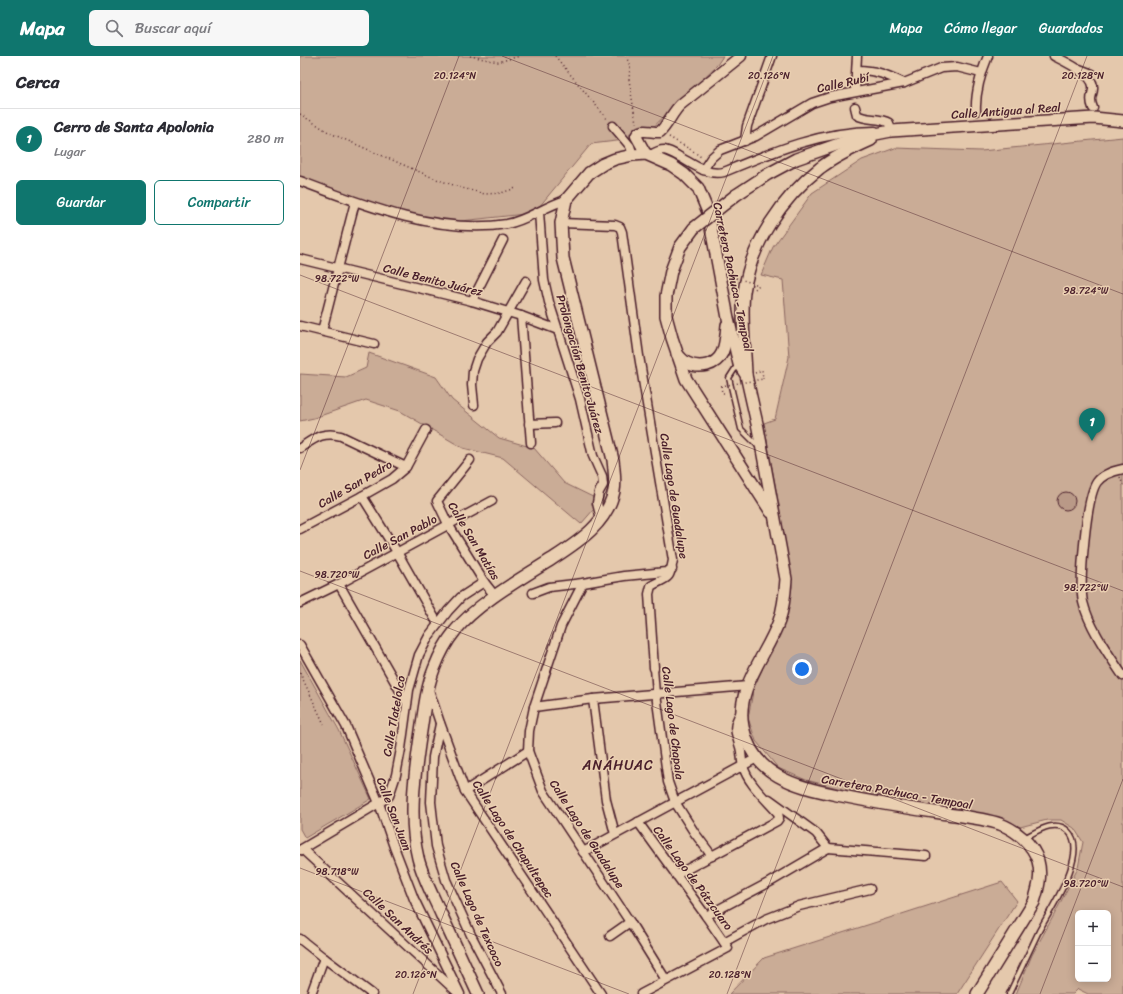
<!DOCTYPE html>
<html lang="es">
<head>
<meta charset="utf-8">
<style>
	body { margin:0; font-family:Sriracha,sans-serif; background:#f7f7f7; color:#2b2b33 }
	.controls { position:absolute; right:12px; bottom:12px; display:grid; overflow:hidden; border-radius:6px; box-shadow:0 2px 10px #0003 }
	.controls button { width:36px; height:36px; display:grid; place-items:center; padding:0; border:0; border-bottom:1px solid #e1e1e2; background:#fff; color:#2b2b33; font:20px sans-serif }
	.you { position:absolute; left:502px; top:613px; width:14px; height:14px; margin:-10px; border:3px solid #fff; border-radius:50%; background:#1a73e8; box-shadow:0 0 0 6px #1a73e833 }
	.badge { display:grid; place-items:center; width:26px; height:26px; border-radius:50%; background:#0f766e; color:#fff; font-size:13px; font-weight:700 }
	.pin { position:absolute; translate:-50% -33px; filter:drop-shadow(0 1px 2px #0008) }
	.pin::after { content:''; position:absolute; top:21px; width:14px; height:12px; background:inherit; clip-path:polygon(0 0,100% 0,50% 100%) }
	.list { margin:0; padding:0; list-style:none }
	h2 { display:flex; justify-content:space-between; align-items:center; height:52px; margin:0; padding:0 16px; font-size:17px }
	h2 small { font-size:13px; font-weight:400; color:#7c7c81 }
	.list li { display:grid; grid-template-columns:26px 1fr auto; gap:12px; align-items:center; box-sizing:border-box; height:60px; padding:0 16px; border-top:1px solid #e1e1e2 }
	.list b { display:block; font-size:15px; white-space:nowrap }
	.list p { margin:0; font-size:13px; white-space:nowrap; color:#7c7c81 }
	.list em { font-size:13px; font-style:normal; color:#7c7c81 }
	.actions { display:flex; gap:8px; padding:12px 16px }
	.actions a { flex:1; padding:9px 0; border:1px solid #0f766e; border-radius:6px; text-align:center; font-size:14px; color:#0f766e }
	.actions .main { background:#0f766e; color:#fff }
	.icon { flex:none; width:22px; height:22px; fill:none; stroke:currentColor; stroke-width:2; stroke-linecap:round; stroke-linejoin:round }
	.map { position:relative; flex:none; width:823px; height:938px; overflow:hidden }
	header { display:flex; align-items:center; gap:24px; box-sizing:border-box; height:56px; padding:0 20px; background:#0f766e; color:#fff }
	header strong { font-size:19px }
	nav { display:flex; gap:22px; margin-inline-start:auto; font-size:14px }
	.search { width:280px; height:36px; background:#f7f7f7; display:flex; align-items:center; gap:10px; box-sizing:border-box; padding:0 14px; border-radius:6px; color:#7c7c81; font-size:15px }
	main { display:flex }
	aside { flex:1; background:#fff }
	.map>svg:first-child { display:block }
	.green { fill:#caac96; stroke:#8a6660; fill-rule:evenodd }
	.building { fill:#b99987; stroke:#4a1f2b }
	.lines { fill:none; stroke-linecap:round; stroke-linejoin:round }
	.service-casing { stroke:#4a1f2b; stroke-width:7 }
	.pedestrian-casing { stroke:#4a1f2b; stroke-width:9 }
	.minor-casing { stroke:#4a1f2b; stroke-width:11 }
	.tertiary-casing { stroke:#4a1f2b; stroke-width:13 }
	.secondary-casing { stroke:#4a1f2b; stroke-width:14 }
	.path { stroke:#4a1f2b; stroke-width:1.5; stroke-dasharray:1 3; stroke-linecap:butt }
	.service { stroke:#eacfb1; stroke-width:4 }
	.pedestrian { stroke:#eacfb1; stroke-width:6 }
	.minor { stroke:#eacfb1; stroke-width:8 }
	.tertiary { stroke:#eacfb1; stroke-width:10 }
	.secondary { stroke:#eacfb1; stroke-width:11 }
	.secondary-bridge-casing { stroke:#4a1f2b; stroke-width:14; stroke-linecap:butt }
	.path-bridge { stroke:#4a1f2b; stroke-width:1.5; stroke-dasharray:1 3; stroke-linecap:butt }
	.secondary-bridge { stroke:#eacfb1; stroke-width:11 }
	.ticks { fill:none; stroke:#4a1f2b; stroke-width:1; stroke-opacity:0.45 }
	.labels { text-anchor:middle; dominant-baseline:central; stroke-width:3; stroke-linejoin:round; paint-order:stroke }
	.street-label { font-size:12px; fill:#4a1f2b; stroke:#eacfb1 }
	.quarter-label { font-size:14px; letter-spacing:1px; fill:#4a1f2b; stroke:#eacfb1 }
	.ticks-label { font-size:10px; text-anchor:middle; fill:#4a1f2b; stroke:#eacfb1; stroke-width:3; stroke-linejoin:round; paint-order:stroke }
</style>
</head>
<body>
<header>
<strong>Mapa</strong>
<div class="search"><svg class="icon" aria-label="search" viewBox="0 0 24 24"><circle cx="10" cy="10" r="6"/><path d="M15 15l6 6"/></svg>Buscar aquí</div>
<nav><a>Mapa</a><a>Cómo llegar</a><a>Guardados</a></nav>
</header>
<main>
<aside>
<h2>Cerca<small></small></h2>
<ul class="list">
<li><span class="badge">1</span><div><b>Cerro de Santa Apolonia</b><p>Lugar</p></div><em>280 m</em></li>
</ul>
<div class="actions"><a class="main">Guardar</a><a>Compartir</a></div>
</aside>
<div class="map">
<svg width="823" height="938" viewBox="0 0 823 938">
	<rect width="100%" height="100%" fill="#e4c8ac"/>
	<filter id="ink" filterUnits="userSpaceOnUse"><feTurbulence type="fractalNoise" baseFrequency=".025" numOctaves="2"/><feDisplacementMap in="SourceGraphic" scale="8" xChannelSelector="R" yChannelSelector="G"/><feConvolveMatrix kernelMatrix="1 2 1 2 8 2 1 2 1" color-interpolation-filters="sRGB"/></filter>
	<g filter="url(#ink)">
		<g class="green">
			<path d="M0,0H423L417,9L342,82L291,88L234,157L152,166L81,154L0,124Z"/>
			<path d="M823,81V938H788L778,933L773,938H716L732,899L754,859L778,812L783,786L774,772L761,764H747L720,771L702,762L550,735L506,724L478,712L456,685L448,662L454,631L483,567L492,531L489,507L464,367L475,363L489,301L483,224L461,219L473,191L512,137L562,104L595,92L681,95ZM778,857H808V923H778Z"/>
			<path d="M69,297L136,321L152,344L199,382L234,392L264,427L301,445L281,468L203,402L163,392L100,355L66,344L14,362L0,365V318L46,321L66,312Z"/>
			<path d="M0,604L39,674L71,743L5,782L0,773Z"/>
			<path d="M702,826L717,845L657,938H429L464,902Z"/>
		</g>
		<circle class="building" cx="766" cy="445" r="9"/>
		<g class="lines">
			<g class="service-casing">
				<g id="service">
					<path d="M780,11L793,16"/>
					<path d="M438,308L429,322L441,373L458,390"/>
					<path d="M709,938C719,917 729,896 739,875C750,854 790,796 768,775C755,762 736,776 724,782"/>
				</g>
			</g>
			<g class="pedestrian-casing">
				<path id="pedestrian" d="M354,612L356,638"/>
			</g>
			<g class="minor-casing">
				<g id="minor">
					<path d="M754,0C764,5 792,18 793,30C794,39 788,40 793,52"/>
					<path d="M557,14C576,14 587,19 604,27"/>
					<path d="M555,35L557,0"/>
					<path d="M555,51L557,59C567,65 579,61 589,67L591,75H586"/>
					<path d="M676,55C675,36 681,17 688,0"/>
					<path d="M313,70L330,90L333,99"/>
					<path d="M445,85L447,70L472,0"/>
					<path d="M349,100C354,97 358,94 364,94C369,95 373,97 378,100C393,108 407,120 424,116C472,96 521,75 575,75"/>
					<path d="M403,114L411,102L420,94L456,80L512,47L530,41L604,27L641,12L657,11L681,17"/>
					<path d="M0,125C63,149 138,179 207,168C228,164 245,150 266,144"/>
					<path d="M239,156L244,224L249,246L280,343L293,400L302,420L303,429L299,436L297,447L301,463"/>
					<path d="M261,167L315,169L320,171L322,176L339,300L373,504C369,526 368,520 351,530L349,538L354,612"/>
					<path d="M0,203L172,245L221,260L258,274"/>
					<path d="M172,245L203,184"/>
					<path d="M221,260L231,387"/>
					<path d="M0,270L74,288"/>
					<path d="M22,275L55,146"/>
					<path d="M174,349L172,329L173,315L177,303L187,286L197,276L226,225"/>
					<path d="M229,368L255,367"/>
					<path d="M0,392C15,382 23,375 41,380L106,411"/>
					<path d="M170,404L137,445L148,468L184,526L195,540"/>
					<path d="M823,413C813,415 803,418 797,426C786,441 779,527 783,546C789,571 809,599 823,620"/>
					<path d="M62,440L97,496L138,568"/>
					<path d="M0,473L62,440L92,423L106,411L126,374"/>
					<path d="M283,527L261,570L234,651L229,675L228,695L243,735L330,866L366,924"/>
					<path d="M39,528L107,647"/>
					<path d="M233,537L249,531L283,527L324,520L366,516L372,513"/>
					<path d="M0,547L39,528L192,445"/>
					<path d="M0,589L46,670L79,747L94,791L114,843L160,938"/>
					<path d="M128,631L140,667L165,735L301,938"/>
					<path d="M356,638L368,726L375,746L394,776L412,800"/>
					<path d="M293,643L306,744L315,778"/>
					<path d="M234,651L293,643L448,630"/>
					<path d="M140,668L133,701L131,746L136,790L146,824L171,879L202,938"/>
					<path d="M165,735L228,695"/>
					<path d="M469,743L516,777L528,792"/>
					<path d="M338,766L406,860L428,892L341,938"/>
					<path d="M528,792L626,800"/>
					<path d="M2,793L157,936"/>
					<path d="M0,794L79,747L89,740L96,719L101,693L109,634L119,599L129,580L148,555L161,541L184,526"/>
					<path d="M283,796L457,702"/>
					<path d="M376,819L477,765L479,762L478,757C466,743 448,728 443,710C441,704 442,697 440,691C435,675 432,671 441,656"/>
					<path d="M406,860L470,826L528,792"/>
					<path d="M310,880L330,866"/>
					<path d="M0,883L24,902L72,938"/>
					<path d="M424,886L466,863L499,850L570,833"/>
					<path d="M11,938L24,902"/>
				</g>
			</g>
			<g class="tertiary-casing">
				<path id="tertiary" d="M346,98L336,80C340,71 352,77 360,76C368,68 372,57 380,49L441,0"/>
			</g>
			<g class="secondary-casing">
				<g id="secondary">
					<path d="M436,139L468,118L496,103L556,82L591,75L794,62L823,65"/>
					<path d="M394,172L380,191L371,215L366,240V260L372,282L386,323L471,456"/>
					<path d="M377,298C380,301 383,305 387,307C399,313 416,310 422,297C426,288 426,278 427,269"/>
					<path d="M446,318C445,291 441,262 444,236C451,187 482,142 520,112C536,100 553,92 571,84"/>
					<path d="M178,938C166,912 154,886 142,860C134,842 123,822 118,802C108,762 115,715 121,675C124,655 126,633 134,613C139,600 146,586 155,575C176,548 222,522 252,503C278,486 307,468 314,435C316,425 314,414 313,404L263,202L261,167L266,144L289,117L303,108L315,103L333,99L346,98L371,109L384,118L398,132L408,156L428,262L439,308L446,319L458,372L486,523C485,538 484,551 479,565C467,599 435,632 443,671C453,720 495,730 537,739C571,746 606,752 641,757C660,760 682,762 700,768C716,774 733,788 738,805C742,819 738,833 734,846L677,938"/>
				</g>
			</g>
			<g class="path">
				<path d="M170,0L198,6L220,0"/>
				<path d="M255,0L308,64"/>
				<path d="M326,0L330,10L329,24L336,67"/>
				<path d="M0,58L30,77L53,87L136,123L162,132L185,138L201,137L216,132"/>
				<path d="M369,81L393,95L401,101"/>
				<path d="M455,233L459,229"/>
				<path d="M455,317L462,314L463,323"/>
				<path d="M421,330L422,337H426"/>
				<path d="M820,421L823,429"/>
				<path d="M0,617L24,668"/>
			</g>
			<use href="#service" class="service"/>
			<use href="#pedestrian" class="pedestrian"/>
			<use href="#minor" class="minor"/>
			<use href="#tertiary" class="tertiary"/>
			<use href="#secondary" class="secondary"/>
			<g class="secondary-bridge-casing">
				<path id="secondary-bridge" d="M394,172L436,139"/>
			</g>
			<g class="path-bridge">
				<path d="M436,222L459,229"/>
				<path d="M421,330L463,323"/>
			</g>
			<use href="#secondary-bridge" class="secondary-bridge"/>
		</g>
	</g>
	<path class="ticks" d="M202,0L823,238M0,219L823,535M0,414L159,0M0,515L823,831M0,812L329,938M113,938L473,0M427,938L787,0M740,938L823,723"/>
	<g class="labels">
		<g class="street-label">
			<text transform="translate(543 27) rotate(-13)">Calle Rubí</text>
			<text transform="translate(706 55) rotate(-4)">Calle Antigua al Real</text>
			<text transform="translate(433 221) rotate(78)">Carretera Pachuca - Tempoal</text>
			<text transform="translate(133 224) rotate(14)">Calle Benito Juárez</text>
			<text transform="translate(280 308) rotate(74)">Prolongación Benito Juárez</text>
			<text transform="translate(55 428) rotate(-30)">Calle San Pedro</text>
			<text transform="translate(374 440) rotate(81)">Calle Lago de Guadalupe</text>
			<text transform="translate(100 481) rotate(-28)">Calle San Pablo</text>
			<text transform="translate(174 485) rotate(59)">Calle San Matías</text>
			<text transform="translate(94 660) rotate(-80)">Calle Tlatelolco</text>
			<text transform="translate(373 667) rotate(83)">Calle Lago de Chapala</text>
			<text transform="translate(597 736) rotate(10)">Carretera Pachuca - Tempoal</text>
			<text transform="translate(94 758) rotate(69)">Calle San Juan</text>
			<text transform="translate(287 778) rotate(57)">Calle Lago de Guadalupe</text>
			<text transform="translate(213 783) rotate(57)">Calle Lago de Chapultepec</text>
			<text transform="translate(393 822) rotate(54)">Calle Lago de Pátzcuaro</text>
			<text transform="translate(177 858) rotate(66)">Calle Lago de Texcoco</text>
			<text transform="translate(98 865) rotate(43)">Calle San Andrés</text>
		</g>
		<g class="quarter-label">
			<text x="318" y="709">ANÁHUAC</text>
		</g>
	</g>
	<g class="ticks-label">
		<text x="155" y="23">20.124°N</text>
		<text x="469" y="23">20.126°N</text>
		<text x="783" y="23">20.128°N</text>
		<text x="37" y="226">98.722°W</text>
		<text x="786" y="238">98.724°W</text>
		<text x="37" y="522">98.720°W</text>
		<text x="786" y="535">98.722°W</text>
		<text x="37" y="819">98.718°W</text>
		<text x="786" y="831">98.720°W</text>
		<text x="116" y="922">20.126°N</text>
		<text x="430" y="922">20.128°N</text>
	</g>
</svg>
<div class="controls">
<button>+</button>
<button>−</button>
</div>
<div class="you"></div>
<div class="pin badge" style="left:792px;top:385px">1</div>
</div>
</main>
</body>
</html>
